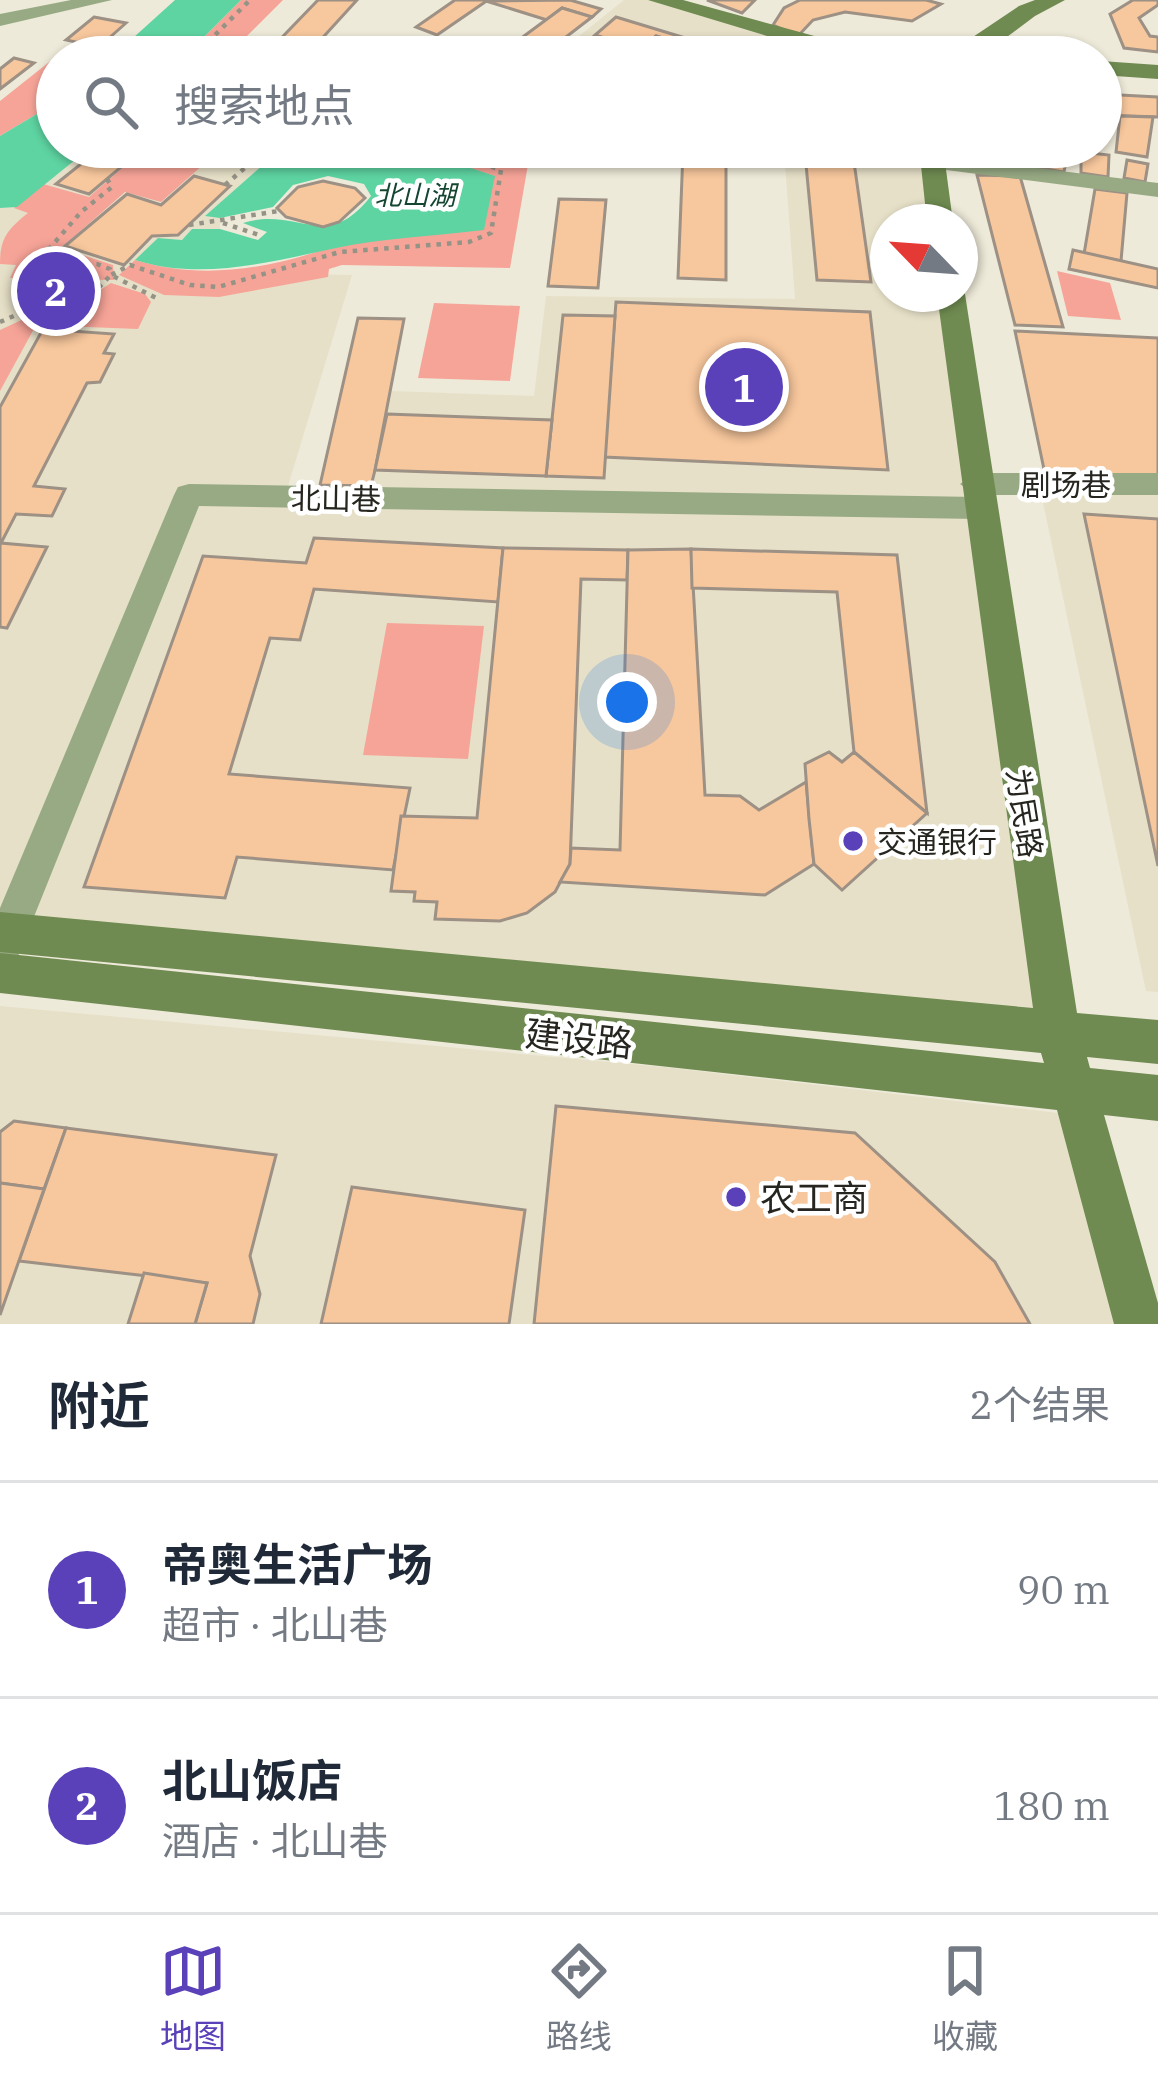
<!DOCTYPE html>
<html lang="zh">
<head>
<meta charset="utf-8">
<style>
	body { margin:0; font-family:"IBM Plex Serif","Noto Sans SC",serif; background:#f6f6f7; color:#1f2937 }
	.compass { position:absolute; left:870px; top:204px; width:108px; height:108px; border-radius:50%; background:#fff; box-shadow:0 3px 9px #0004; rotate:295deg }
	.you { position:absolute; left:627px; top:702px; width:42px; height:42px; margin:-30px; border:9px solid #fff; border-radius:50%; background:#1a73e8; box-shadow:0 0 0 18px #1a73e833 }
	.badge { display:grid; place-items:center; width:78px; height:78px; border-radius:50%; background:#5a41b9; color:#fff; font-size:39px; font-weight:700 }
	.pin { position:absolute; translate:-50% -50%; border:6px solid #fff; box-shadow:0 3px 12px #0006 }
	.list { margin:0; padding:0; list-style:none }
	h2 { display:flex; justify-content:space-between; align-items:center; height:156px; margin:0; padding:0 48px; font-size:51px }
	h2 small { font-size:39px; font-weight:400; color:#747a83 }
	.list li { display:grid; grid-template-columns:78px 1fr auto; gap:36px; align-items:center; box-sizing:border-box; height:216px; padding:0 48px; border-top:3px solid #e0e1e3 }
	.list b { display:block; font-size:45px; white-space:nowrap }
	.list p { margin:0; font-size:39px; white-space:nowrap; color:#747a83 }
	.list em { font-size:39px; font-style:normal; color:#747a83 }
	.icon { flex:none; width:66px; height:66px; fill:none; stroke:currentColor; stroke-width:2; stroke-linecap:round; stroke-linejoin:round }
	.map { position:relative; flex:none; width:1158px; height:1324px; overflow:hidden }
	.search { position:absolute; background:#fff; box-shadow:0 3px 9px #0004; left:36px; right:36px; top:36px; height:132px; display:flex; align-items:center; gap:30px; box-sizing:border-box; padding:0 42px; border-radius:66px; color:#747a83; font-size:45px }
	.sheet { height:588px; background:#fff }
	nav { display:flex; justify-content:space-around; align-items:center; box-sizing:border-box; height:168px; border-top:3px solid #e0e1e3; background:#fff; font-size:33px; color:#747a83 }
	nav a { display:grid; justify-items:center; gap:6px }
	nav .on { color:#5a41b9 }
	.map>svg:first-child { display:block }
	.built { fill:#e6e0c8 }
	.green { fill:#f7a498 }
	.water { fill:#5ed4a2 }
	.building { fill:#f7c79d; stroke:#9d9084; stroke-width:3 }
	.lines { fill:none; stroke-linecap:round; stroke-linejoin:round }
	.path { stroke:#959286; stroke-width:4.5; stroke-dasharray:4.5 6; stroke-linecap:butt }
	.street { fill:#97aa84; fill-rule:evenodd }
	.secondary { fill:#6f8b51; fill-rule:evenodd }
	.poi-dot { fill:#5a41b9; stroke:#fff; stroke-width:4.5 }
	.labels { text-anchor:middle; dominant-baseline:central; stroke-width:9; stroke-linejoin:round; paint-order:stroke }
	.far-water-label { font-size:27px; font-style:italic; fill:#144632; stroke:#fff }
	.street-label { font-size:30px; fill:#27251f; stroke:#fff }
	.poi-label { font-size:30px; fill:#27251f; stroke:#fff; text-anchor:start }
	.near-street-label { font-size:36px; fill:#27251f; stroke:#fff }
	.near-poi-label { font-size:36px; fill:#27251f; stroke:#fff; text-anchor:start }
</style>
</head>
<body>
<div class="map">
<svg width="1158" height="1324" viewBox="0 0 1158 1324">
	<rect width="100%" height="100%" fill="#eeead9"/>
	<g class="built">
		<path d="M624,0H659L817,44L958,56L553,57Z"/>
		<path d="M91,147H244L274,155L206,215L220,218V229H192L182,240L158,238L174,272L352,275L285,496L368,498L392,391L534,396L546,296L795,299L785,164L746,147H931L939,222H888V294H949L1058,1033L0,932V208L17,207Z"/>
		<path d="M1040,488L1158,491V992L1146,991Z"/>
		<path d="M0,1006L664,1067L1058,1113L1120,1324H0Z"/>
	</g>
	<g class="green">
		<path d="M241,0H283L226,57H184Z"/>
		<path d="M58,55L65,57H57V102L0,136V101Z"/>
		<path d="M146,147H180L172,155L204,164L161,202L125,192L61,248L113,265L114,280L10,278L16,265L0,264C0,238 8,229 28,213L14,208L43,184L89,197Z"/>
		<path d="M407,147H499L529,159L510,268L342,265L329,269L328,277L219,297L164,295L119,275L135,260C258,298 384,226 494,176Z"/>
		<path d="M1057,271L1110,283L1121,320L1068,316Z"/>
		<path d="M111,283L145,294L151,302L138,329L36,325L0,391V330L41,311L71,309Z"/>
		<path d="M434,303L520,306L510,381L418,378Z"/>
		<path d="M387,623L484,626L468,759L363,755Z"/>
	</g>
	<g class="water">
		<path d="M175,0H241L184,57H112Z"/>
		<path d="M57,102V147H91L17,207L0,208V136Z"/>
		<path d="M244,147H407L495,176L484,230C435,236 384,238 336,248C269,262 202,281 135,260L158,238L182,240L192,229H220L258,240L267,232L243,223C298,206 326,254 371,196L364,184L328,176L293,185L273,207L220,218L205,216L273,156Z"/>
	</g>
	<g class="building">
		<path d="M318,0H357L305,57H263Z"/>
		<path d="M455,0H488L437,35L416,27Z"/>
		<path d="M570,0L601,9L592,17L562,8L547,20L486,1Z"/>
		<path d="M707,0H755L742,13Z"/>
		<path d="M800,0H926L941,4L912,21L845,12L813,20L798,36L773,25L784,8Z"/>
		<path d="M1133,0H1158V5L1139,18L1150,36L1158,37V52L1124,48L1110,14Z"/>
		<path d="M562,8L592,17L540,57L501,53Z"/>
		<path d="M94,17L126,23L99,47L66,40Z"/>
		<path d="M616,17L695,41L689,46L656,36L641,49L595,35Z"/>
		<path d="M656,36L689,46L677,57H633Z"/>
		<path d="M695,41L747,57H677Z"/>
		<path d="M411,43L442,53L391,57Z"/>
		<path d="M14,58L34,63L0,89V69Z"/>
		<path d="M1101,94L1158,97V117L1101,115Z"/>
		<path d="M1120,116L1153,117L1147,157L1116,152Z"/>
		<path d="M102,147H145L89,194L56,184Z"/>
		<path d="M184,147H237L245,149L227,166L179,152Z"/>
		<path d="M804,147H852L853,155L805,154Z"/>
		<path d="M978,147H1022L1011,166L972,160Z"/>
		<path d="M1038,147L1068,148L1064,172L1034,167Z"/>
		<path d="M683,152L726,154V280L678,278Z"/>
		<path d="M1081,152L1109,155L1108,177L1081,173Z"/>
		<path d="M805,154L853,155L871,282L817,280Z"/>
		<path d="M1127,160L1148,164L1145,182L1124,178Z"/>
		<path d="M977,175L1020,176L1063,327L1015,325Z"/>
		<path d="M194,176L230,186L178,235L152,236L124,265L65,246L127,194L161,205Z"/>
		<path d="M323,181L355,188L365,198L339,222L323,227L286,217L277,208L298,187Z"/>
		<path d="M1095,189L1127,193L1121,261L1084,254Z"/>
		<path d="M559,199L606,200L598,288L548,286Z"/>
		<path d="M1073,250L1158,269V288L1069,269Z"/>
		<path d="M616,302L870,312L888,470L604,457Z"/>
		<path d="M563,315L615,316L604,478L546,476Z"/>
		<path d="M358,318L404,319L375,470L371,486L320,485Z"/>
		<path d="M43,329L114,334L104,353L114,354L100,382L87,383L34,486L65,489L52,516L16,514L1,543L47,547L7,628L0,627V407Z"/>
		<path d="M1015,331L1158,338V480L1045,474Z"/>
		<path d="M387,414L552,420L546,476L375,470Z"/>
		<path d="M1084,514L1158,519V866Z"/>
		<path d="M314,538L503,548L498,602L314,589L300,640L270,638L229,774L410,788L393,870L237,857L225,898L84,887L203,556L306,563Z"/>
		<path d="M503,548L628,550L627,580L581,579L570,864L555,892L527,913L500,921L435,919L437,902L414,901L415,892L391,891L401,816L477,818Z"/>
		<path d="M691,549L705,795L740,796L759,810L806,782L814,864L765,895L560,882L570,864L571,848L620,850L628,550Z"/>
		<path d="M691,549L897,555L927,813L854,752L837,592L692,588Z"/>
		<path d="M829,752L842,762L854,752L927,813L842,890L814,864L809,819L805,764Z"/>
		<path d="M556,1106L855,1133L995,1262L1030,1324H534Z"/>
		<path d="M14,1121L66,1128L44,1189L0,1183V1132Z"/>
		<path d="M66,1128L276,1155L250,1256L260,1294L253,1324H195L207,1283L19,1261Z"/>
		<path d="M0,1183L44,1189L0,1315Z"/>
		<path d="M352,1187L525,1210L509,1324H321Z"/>
		<path d="M144,1273L207,1283L195,1324H128Z"/>
	</g>
	<g class="lines">
		<g class="path">
			<path d="M193,57L250,0"/>
			<path d="M107,179L112,187L81,212L36,264H97L110,269L111,275L130,265L190,285L218,287L340,252L469,242L491,233L501,170L432,147"/>
			<path d="M225,185L260,155"/>
			<path d="M223,223L262,236"/>
			<path d="M189,225L279,211"/>
			<path d="M53,282L85,284L91,295L47,311L32,299Z"/>
			<path d="M91,295L111,275L160,300"/>
			<path d="M0,322L39,305"/>
		</g>
		<g class="street">
			<path d="M71,0H112L0,26V14Z"/>
			<path d="M931,155L1158,183V197L923,167V157Z"/>
			<path d="M975,473H1158V495H975L960,484Z"/>
			<path d="M189,484L978,497L989,500L993,508L989,516L978,519L199,506L19,954L14,967L0,972V908L174,495L178,487Z"/>
		</g>
		<g class="secondary">
			<path d="M648,0H683L818,37L955,49L1019,6L1035,0H1065L1035,16L980,57L817,51Z"/>
			<path d="M1101,61L1158,65V79L1101,75Z"/>
			<path d="M919,147H943L953,222H927Z"/>
			<path d="M960,287L965,294L1077,1013L1158,1020V1064L1087,1057L1090,1068L1158,1075V1121L1104,1115L1158,1303V1324H1114L1057,1110L0,993V953L1044,1063L1041,1053L0,952V912L1033,1008L937,294H960Z"/>
		</g>
	</g>
	<g class="poi-dot">
		<circle cx="853" cy="841" r="12"/>
		<circle cx="736" cy="1197" r="12"/>
	</g>
	<g class="labels">
		<g class="far-water-label">
			<text x="415" y="194">北山湖</text>
		</g>
		<g class="street-label">
			<text x="1066" y="484">剧场巷</text>
			<text transform="translate(336 498) rotate(1)">北山巷</text>
			<text transform="translate(1025 813) rotate(81)">为民路</text>
		</g>
		<g class="poi-label">
			<text x="877" y="841">交通银行</text>
		</g>
		<g class="near-street-label">
			<text transform="translate(579 1038) rotate(6)">建设路</text>
		</g>
		<g class="near-poi-label">
			<text x="760" y="1197">农工商</text>
		</g>
	</g>
</svg>
<svg class="compass" viewBox="-18 -18 36 36"><path d="M0-13l5 13h-10z" fill="#e53935"/><path d="M0 13l5-13h-10z" fill="#747a83"/></svg>
<div class="you"></div>
<div class="pin badge" style="left:744px;top:387px">1</div>
<div class="pin badge" style="left:56px;top:291px">2</div>
<div class="search"><svg class="icon" aria-label="search" viewBox="0 0 24 24"><circle cx="10" cy="10" r="6"/><path d="M15 15l6 6"/></svg>搜索地点</div>
</div>
<section class="sheet">
<h2>附近<small>2个结果</small></h2>
<ul class="list">
<li><span class="badge">1</span><div><b>帝奥生活广场</b><p>超市 · 北山巷</p></div><em>90 m</em></li>
<li><span class="badge">2</span><div><b>北山饭店</b><p>酒店 · 北山巷</p></div><em>180 m</em></li>
</ul>
</section>
<nav>
<a class="on"><svg class="icon" aria-label="map" viewBox="0 0 24 24"><path d="M3 6l6-2 6 2 6-2v14l-6 2-6-2-6 2zM9 4v14M15 6v14"/></svg>地图</a>
<a><svg class="icon" aria-label="directions" viewBox="0 0 24 24"><path d="M12 3l9 9-9 9-9-9zM9 14v-3h6M13 9l2 2-2 2"/></svg>路线</a>
<a><svg class="icon" aria-label="saved" viewBox="0 0 24 24"><path d="M7 4h10v16l-5-4-5 4z"/></svg>收藏</a>
</nav>
</body>
</html>
